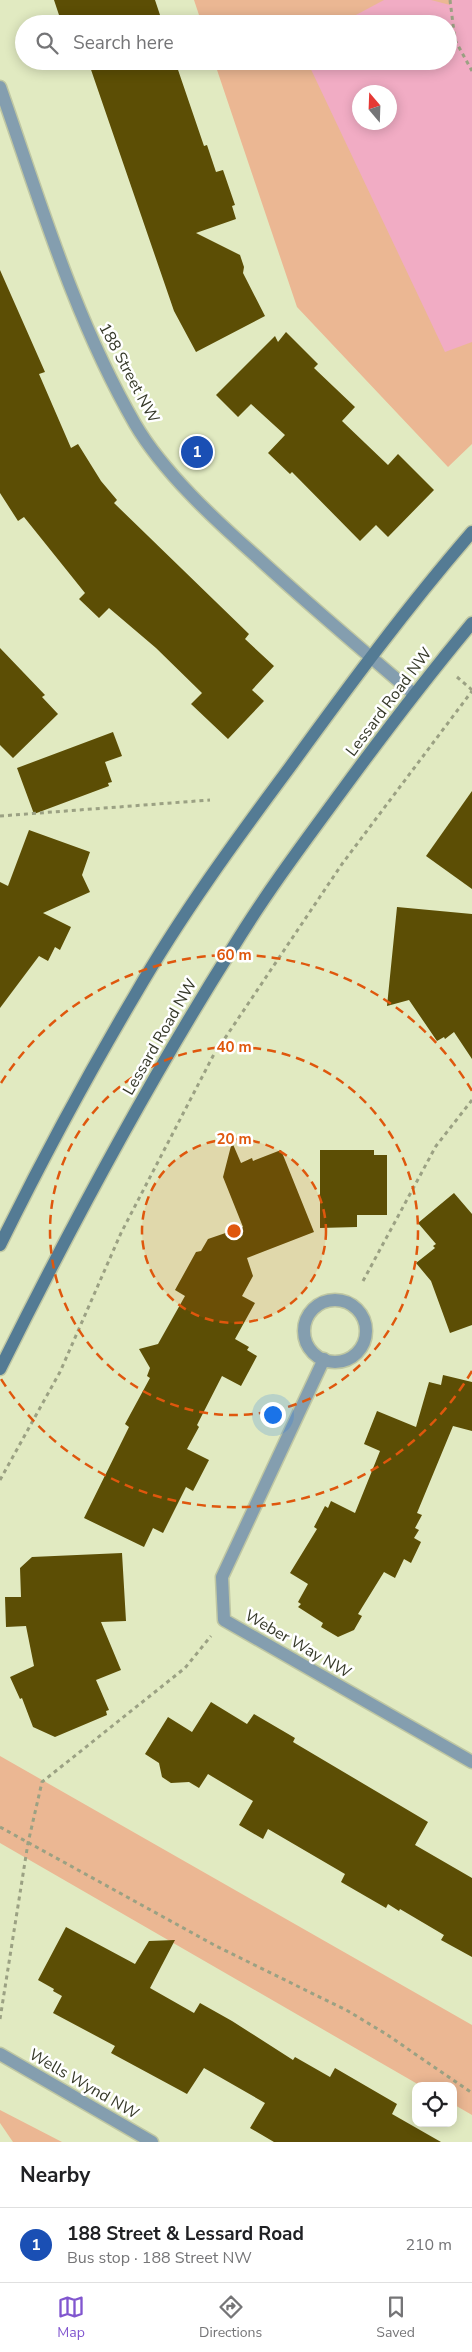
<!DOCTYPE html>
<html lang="en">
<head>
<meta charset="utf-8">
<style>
	body { margin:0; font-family:"Nunito Sans",sans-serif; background:#f6f6f6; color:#202124 }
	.controls { position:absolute; right:15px; bottom:15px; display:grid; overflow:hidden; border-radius:10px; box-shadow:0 2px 12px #0003 }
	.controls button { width:45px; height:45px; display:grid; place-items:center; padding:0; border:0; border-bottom:1px solid #e0e0e0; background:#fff; color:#202124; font:25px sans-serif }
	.compass { position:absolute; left:352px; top:85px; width:45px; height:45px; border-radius:50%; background:#fff; box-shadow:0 2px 12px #0003; rotate:341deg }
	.you { position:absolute; left:272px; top:1414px; width:18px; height:18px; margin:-12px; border:4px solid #fff; border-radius:50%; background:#1a73e8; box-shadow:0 0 0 8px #1a73e833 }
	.badge { display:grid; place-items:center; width:32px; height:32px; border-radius:50%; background:#8156cf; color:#fff; font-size:16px; font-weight:700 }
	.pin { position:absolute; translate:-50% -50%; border:2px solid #fff; box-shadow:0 1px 5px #0006 }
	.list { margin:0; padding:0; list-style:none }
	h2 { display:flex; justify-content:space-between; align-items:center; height:65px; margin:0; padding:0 20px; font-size:21px }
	h2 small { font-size:16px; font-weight:400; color:#757577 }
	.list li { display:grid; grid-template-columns:32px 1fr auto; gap:15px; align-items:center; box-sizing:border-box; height:75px; padding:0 20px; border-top:1px solid #e0e0e0 }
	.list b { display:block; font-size:19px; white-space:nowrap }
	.list p { margin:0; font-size:16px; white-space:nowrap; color:#757577 }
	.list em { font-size:16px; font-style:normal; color:#757577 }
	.icon { flex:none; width:28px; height:28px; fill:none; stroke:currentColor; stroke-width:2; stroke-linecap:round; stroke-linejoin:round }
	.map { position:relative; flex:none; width:472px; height:2142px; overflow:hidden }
	.search { position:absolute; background:#fff; box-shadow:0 2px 12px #0003; left:15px; right:15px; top:15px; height:55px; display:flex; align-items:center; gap:12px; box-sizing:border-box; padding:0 18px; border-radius:28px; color:#757577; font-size:19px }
	.sheet { height:140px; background:#fff }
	nav { display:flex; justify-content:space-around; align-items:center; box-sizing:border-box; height:70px; border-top:1px solid #e0e0e0; background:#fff; font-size:14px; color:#757577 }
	nav a { display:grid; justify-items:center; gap:2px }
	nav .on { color:#8156cf }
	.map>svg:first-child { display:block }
	.green { fill:#ebb793; fill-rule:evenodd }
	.water { fill:#f1acc4; fill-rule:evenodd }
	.building { fill:#5c4e05 }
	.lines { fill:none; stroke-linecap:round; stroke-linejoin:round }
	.minor-casing { stroke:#bfc7a3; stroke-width:15 }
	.secondary-casing { stroke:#bfc7a3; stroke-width:15 }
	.path { stroke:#9ba183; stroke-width:3; stroke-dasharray:4 4; stroke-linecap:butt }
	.minor { stroke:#849eaf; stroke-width:12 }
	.secondary { stroke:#547b94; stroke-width:12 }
	.ring { fill:none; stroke:#df570d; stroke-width:2.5; stroke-dasharray:9 6 }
	.labels { text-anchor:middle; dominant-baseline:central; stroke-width:5; stroke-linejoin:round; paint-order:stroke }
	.street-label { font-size:16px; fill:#363929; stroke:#fff }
	.centre { fill:#df570d; stroke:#fff; stroke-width:2.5 }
	.ring-label { font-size:15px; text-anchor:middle; font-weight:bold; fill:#df570d; stroke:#fff; stroke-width:5; stroke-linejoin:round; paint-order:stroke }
</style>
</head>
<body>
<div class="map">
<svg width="472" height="2142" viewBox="0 0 472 2142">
	<rect width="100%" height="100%" fill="#e1eac1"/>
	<g class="green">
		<path d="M194,0H472V444L448,467L297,307L214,61H448V24H202ZM360,92H390V122H360Z"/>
		<path d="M0,1756L472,2025V2115L453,2104V2086H421L0,1843Z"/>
		<path d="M0,2110L62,2142H13L0,2123Z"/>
	</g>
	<path class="water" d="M384,0H431L450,5L452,0H472V342L445,352L307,61H448V24H339ZM360,92H390V122H360Z"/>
	<g class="building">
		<path d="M54,0H155L163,24H62Z"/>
		<path d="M88,61H175L204,146L207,145L216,172L223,170L235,205L232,206L236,219L196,233L240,255L244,267L243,273L265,316L196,352L174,311Z"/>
		<path d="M0,270L45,372L39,374L71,448L78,444L101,481L117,500L114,503L249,634L245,639L274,666L252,690L264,701L228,739L191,704L202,693L156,648L109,608L99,618L79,599L85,593L24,517L18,521L0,493Z"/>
		<path d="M286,332L318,364L314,368L355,407L342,421L388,465L398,454L434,490L388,537L376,525L360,541L292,472L290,474L268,453L285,435L251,404L238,417L216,395L275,336L278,342Z"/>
		<path d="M0,648L45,695L42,697L58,714L13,758L0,745Z"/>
		<path d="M113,732L122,756L105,762L112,782L108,783L109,786L34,814L17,768Z"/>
		<path d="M472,791V889L426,856Z"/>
		<path d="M29,830L90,852L82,875L90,892L43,913L71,927L60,950L55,947L48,961L39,956L0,1008V882L8,886Z"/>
		<path d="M397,907L472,914V1059L454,1032L445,1039L444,1037L437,1041L409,1000L387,1006Z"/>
		<path d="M232,1142L241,1163L252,1158L253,1161L281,1150L314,1232L247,1258L253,1276L242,1296L255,1303L235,1339L249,1347L247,1350L257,1356L241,1386L222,1376L197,1425L199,1427L187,1449L209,1460L193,1491L186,1487L163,1533L153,1528L144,1547L84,1518L129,1427L125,1424L150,1378L147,1376L150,1368L139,1349L158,1344L185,1296L175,1290L196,1252L201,1251L208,1239L243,1227L223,1177Z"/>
		<path d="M320,1150H374V1155H387V1215H357V1227L320,1228Z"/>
		<path d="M454,1193L472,1214V1325L450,1333L431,1281L416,1263L435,1248L433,1246L436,1244L418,1223Z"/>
		<path d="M443,1375L472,1382V1431L453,1426L417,1513L422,1515L415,1528L419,1530L414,1538L421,1542L411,1563L404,1559L395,1578L384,1572L358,1614L362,1616L354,1630L338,1637L321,1627L323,1623L298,1607L301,1604L298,1602L308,1584L290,1573L317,1529L314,1527L325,1506L328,1508L331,1501L355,1513L380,1451L364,1444L377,1411L416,1427L429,1382L441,1385Z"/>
		<path d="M122,1553L126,1621L101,1622L121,1670L96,1680L109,1710L106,1711L107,1715L55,1737L33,1727L22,1698L20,1699L10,1677L34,1666L26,1626L6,1627L5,1597H21L20,1568L32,1557Z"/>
		<path d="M211,1702L247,1724L254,1714L295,1738L293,1742L428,1822L415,1845L472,1878V1957L441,1940L444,1935L400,1909L399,1911L388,1904L386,1908L341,1882L345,1874L268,1829L263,1839L239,1825L253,1801L208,1774L199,1788L189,1782L171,1783L162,1777L159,1763L145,1754L168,1717L192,1732Z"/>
		<path d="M66,1927L135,1964L149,1941L175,1940L150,1988L194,2013L200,2003L232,2021L293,2060L295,2057L330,2077L335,2068L397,2104L392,2114L441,2142H274L250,2128L265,2103L204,2068L187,2094L111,2053L115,2046L53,2013L62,1996L53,1991L54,1989L38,1980Z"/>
	</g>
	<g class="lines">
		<g class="minor-casing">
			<g id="minor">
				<path d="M0,87C40,201 74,318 135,424C163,472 215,520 257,557C308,604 361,649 414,694"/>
				<circle cx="335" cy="1331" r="31"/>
				<path d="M324,1359L222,1577L224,1620L472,1762"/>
				<path d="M0,2054L152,2142"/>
			</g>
		</g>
		<g class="secondary-casing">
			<g id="secondary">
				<path d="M0,1245C42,1160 87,1076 135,995C181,915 235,841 290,767C348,687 407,607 472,532"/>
				<path d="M0,1369C71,1226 147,1084 232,949C266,893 305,841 344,788C385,732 427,677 472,623"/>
			</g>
		</g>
		<g class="path">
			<path d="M450,0L455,40L472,71"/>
			<path d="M457,677L472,690"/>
			<path d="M0,816L210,800"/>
			<path d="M363,1281L436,1146L472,1100"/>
			<path d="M0,1480L60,1372L121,1233L213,1056L342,864L472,691"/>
			<path d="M0,1827L216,1946L348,2011L386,2034L472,2093"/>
			<path d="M0,2019L28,1843L42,1782L185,1668L211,1636"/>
		</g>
		<use href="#minor" class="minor"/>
		<use href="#secondary" class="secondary"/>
	</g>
	<circle cx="234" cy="1231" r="92" fill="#df570d" fill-opacity=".12"/>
	<g class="ring">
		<circle cx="234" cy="1231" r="92"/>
		<circle cx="234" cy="1231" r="184"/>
		<path d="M472 1371A276 276 0 0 1 1 1379M1 1083A276 276 0 0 1 472 1091"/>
	</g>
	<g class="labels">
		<g class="street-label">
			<text transform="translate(129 373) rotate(62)">188 Street NW</text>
			<text transform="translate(389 702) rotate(-53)">Lessard Road NW</text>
			<text transform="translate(160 1037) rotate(-60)">Lessard Road NW</text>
			<text transform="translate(298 1644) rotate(30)">Weber Way NW</text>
			<text transform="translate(84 2084) rotate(30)">Wells Wynd NW</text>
		</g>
	</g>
	<circle cx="234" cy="1231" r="8" class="centre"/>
	<g class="ring-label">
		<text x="234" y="960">60 m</text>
		<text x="234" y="1052">40 m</text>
		<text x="234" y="1144">20 m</text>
	</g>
</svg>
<div class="controls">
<button><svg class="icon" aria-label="locate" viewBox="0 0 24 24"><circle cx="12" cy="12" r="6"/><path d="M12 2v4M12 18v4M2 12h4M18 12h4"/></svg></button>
</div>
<svg class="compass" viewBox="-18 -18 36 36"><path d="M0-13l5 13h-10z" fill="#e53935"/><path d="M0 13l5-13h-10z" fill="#757577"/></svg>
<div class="you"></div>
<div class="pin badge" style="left:197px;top:452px;background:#1a4fb4">1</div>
<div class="search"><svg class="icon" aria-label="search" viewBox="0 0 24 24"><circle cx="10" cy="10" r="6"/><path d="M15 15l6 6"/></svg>Search here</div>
</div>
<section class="sheet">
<h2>Nearby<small></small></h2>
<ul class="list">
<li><span class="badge" style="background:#1a4fb4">1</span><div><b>188 Street &amp; Lessard Road</b><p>Bus stop · 188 Street NW</p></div><em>210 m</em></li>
</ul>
</section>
<nav>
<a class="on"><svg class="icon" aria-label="map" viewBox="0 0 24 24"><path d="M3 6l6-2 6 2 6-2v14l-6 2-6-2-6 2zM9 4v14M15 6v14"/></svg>Map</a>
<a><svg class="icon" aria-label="directions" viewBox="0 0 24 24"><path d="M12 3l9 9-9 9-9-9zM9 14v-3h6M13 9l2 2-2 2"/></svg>Directions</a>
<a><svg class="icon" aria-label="saved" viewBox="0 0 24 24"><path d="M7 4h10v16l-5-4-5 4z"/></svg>Saved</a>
</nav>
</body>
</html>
